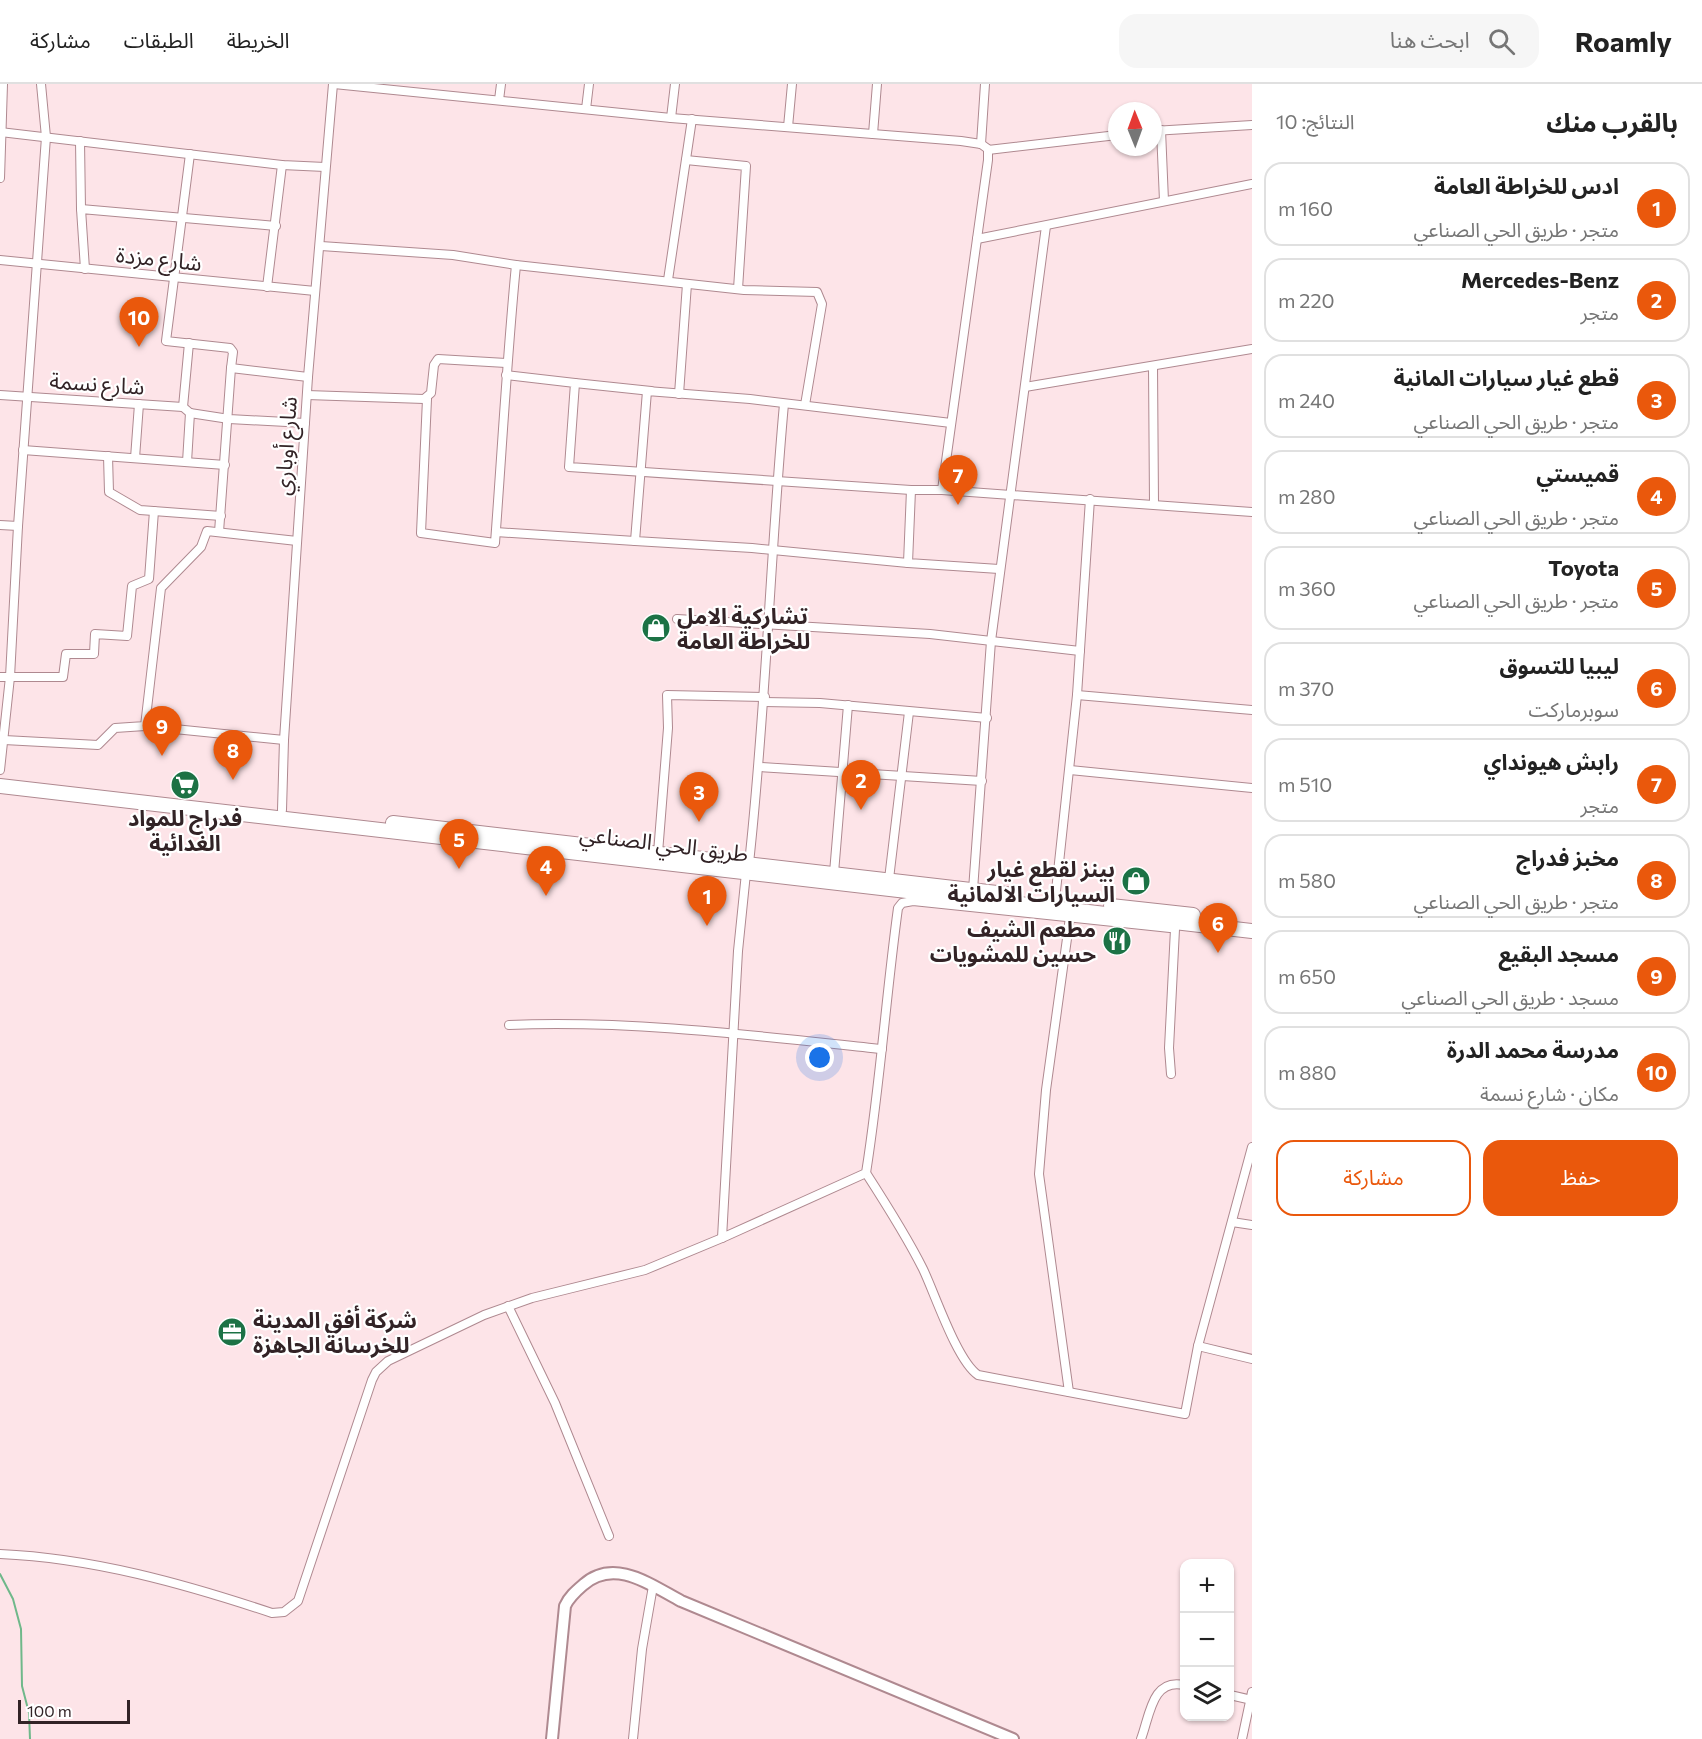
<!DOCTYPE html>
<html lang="ar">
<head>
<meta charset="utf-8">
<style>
	body { margin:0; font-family:Commissioner,"Noto Sans Arabic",sans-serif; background:#f6f6f6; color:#222; direction:rtl }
	.controls { position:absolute; right:18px; bottom:18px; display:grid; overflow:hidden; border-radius:12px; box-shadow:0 2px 4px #0004 }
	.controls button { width:54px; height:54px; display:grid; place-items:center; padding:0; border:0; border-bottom:2px solid #e0e0e0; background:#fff; color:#222; font:30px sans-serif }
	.compass { position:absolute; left:1108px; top:18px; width:54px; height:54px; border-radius:50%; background:#fff; box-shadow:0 2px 4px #0004; rotate:359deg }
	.scale { position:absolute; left:18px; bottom:15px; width:112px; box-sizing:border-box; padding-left:6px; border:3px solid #322326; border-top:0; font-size:16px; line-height:21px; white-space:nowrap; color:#322326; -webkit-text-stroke:4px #fff; paint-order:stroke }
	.you { position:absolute; left:820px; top:974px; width:21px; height:21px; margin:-15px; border:4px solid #fff; border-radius:50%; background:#1a73e8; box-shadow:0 0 0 9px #1a73e833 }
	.badge { display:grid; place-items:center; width:39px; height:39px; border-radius:50%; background:#ea580c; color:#fff; font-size:20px; font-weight:700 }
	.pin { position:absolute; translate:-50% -50px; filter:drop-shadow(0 2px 3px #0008) }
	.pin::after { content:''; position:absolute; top:32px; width:21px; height:18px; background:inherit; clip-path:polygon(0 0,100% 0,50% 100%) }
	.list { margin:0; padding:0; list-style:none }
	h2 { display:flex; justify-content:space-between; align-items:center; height:78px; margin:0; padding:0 24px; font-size:26px }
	h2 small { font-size:20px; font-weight:400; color:#767676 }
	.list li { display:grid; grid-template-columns:39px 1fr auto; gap:18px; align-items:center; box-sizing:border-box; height:84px; margin:0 12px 12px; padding:0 12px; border:2px solid #e0e0e0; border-radius:18px }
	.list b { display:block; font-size:22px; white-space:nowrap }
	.list p { margin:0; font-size:20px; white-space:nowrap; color:#767676 }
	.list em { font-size:20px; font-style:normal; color:#767676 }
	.actions { display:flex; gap:12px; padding:18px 24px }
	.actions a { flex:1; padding:14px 0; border:2px solid #ea580c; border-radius:18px; text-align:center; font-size:21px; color:#ea580c }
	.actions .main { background:#ea580c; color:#fff }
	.icon { flex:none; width:33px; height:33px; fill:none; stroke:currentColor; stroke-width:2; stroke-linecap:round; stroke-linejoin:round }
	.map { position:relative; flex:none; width:1252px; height:1655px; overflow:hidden; direction:ltr }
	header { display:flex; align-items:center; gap:36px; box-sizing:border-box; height:84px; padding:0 30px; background:#fff; border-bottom:2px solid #e0e0e0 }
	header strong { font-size:28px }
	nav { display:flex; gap:33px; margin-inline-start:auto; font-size:21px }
	.search { width:420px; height:54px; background:#f6f6f6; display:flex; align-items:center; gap:15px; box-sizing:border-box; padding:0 21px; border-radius:18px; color:#767676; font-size:22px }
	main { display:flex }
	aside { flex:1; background:#fff }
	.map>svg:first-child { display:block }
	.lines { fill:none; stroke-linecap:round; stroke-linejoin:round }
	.stream { stroke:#6fb88a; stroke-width:2 }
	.street-casing { stroke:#af8990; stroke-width:10 }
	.secondary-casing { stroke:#af8990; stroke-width:14 }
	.highway-casing { stroke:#af8990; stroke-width:16 }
	.street { stroke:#fff; stroke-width:8 }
	.secondary { stroke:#fff; stroke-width:10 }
	.highway { stroke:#fff; stroke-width:14 }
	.labels { text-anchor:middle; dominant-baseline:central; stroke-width:4.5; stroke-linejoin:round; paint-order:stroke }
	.street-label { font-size:22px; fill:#322326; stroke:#fff }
	.poi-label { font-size:22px; font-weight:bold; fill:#322326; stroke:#fff; text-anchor:start }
</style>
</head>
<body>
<header>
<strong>Roamly</strong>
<div class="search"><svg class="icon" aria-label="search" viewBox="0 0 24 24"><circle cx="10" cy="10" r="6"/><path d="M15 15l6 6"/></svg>ابحث هنا</div>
<nav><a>الخريطة</a><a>الطبقات</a><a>مشاركة</a></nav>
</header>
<main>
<aside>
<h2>بالقرب منك<small>النتائج: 10</small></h2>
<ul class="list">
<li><span class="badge">1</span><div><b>ادس للخراطة العامة</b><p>متجر · طريق الحي الصناعي</p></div><em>160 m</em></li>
<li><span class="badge">2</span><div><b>Mercedes-Benz</b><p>متجر</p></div><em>220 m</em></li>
<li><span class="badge">3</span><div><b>قطع غيار سيارات المانية</b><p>متجر · طريق الحي الصناعي</p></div><em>240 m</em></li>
<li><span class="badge">4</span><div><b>قميستي</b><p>متجر · طريق الحي الصناعي</p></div><em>280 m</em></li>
<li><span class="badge">5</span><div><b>Toyota</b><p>متجر · طريق الحي الصناعي</p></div><em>360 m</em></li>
<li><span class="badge">6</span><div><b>ليبيا للتسوق</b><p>سوبرماركت</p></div><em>370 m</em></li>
<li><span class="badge">7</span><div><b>رابش هيونداي</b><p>متجر</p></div><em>510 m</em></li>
<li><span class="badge">8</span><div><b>مخبز فدراج</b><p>متجر · طريق الحي الصناعي</p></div><em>580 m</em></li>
<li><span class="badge">9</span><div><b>مسجد البقيع</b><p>مسجد · طريق الحي الصناعي</p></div><em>650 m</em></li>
<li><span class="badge">10</span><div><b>مدرسة محمد الدرة</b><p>مكان · شارع نسمة</p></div><em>880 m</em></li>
</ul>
<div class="actions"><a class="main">حفظ</a><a>مشاركة</a></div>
</aside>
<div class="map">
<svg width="1252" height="1655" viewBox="0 0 1252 1655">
	<rect width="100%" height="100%" fill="#fde4e8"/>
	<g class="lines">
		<path class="stream" d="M0,1490L13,1515L21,1545L22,1602L29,1629L30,1655"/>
		<g class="street-casing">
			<g id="street">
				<path d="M334,0L671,34L961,57L981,60L988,65V76L942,406H911L569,383L575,299L506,291"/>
				<path d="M499,16L501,0"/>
				<path d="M586,25L589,0"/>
				<path d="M671,34L675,0"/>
				<path d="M788,43L792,0"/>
				<path d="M1161,46L1164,117"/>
				<path d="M1153,47L1252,41"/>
				<path d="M0,48L282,81L325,83"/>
				<path d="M873,50L877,0"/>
				<path d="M80,57L81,125"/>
				<path d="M981,60L985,0"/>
				<path d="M988,66L1117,51"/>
				<path d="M190,70L166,257L230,264L233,268L231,284L308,293"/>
				<path d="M686,76L746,82L738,205"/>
				<path d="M0,94L3,0"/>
				<path d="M977,155L1252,100"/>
				<path d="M321,162L453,171L516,181L744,206L817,208L822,220L805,321"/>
				<path d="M0,176L315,207"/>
				<path d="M85,185L81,125L276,142"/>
				<path d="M668,196L692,35"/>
				<path d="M267,203L282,81"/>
				<path d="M1153,282L1154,420"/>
				<path d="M575,299L651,307"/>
				<path d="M1025,303L1252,265"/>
				<path d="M679,310L687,200"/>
				<path d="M0,311L183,323L190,329"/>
				<path d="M307,311L424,315L431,309L434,281L438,275L506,279"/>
				<path d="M427,315L421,449L495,459C502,366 507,273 516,181"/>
				<path d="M183,323L189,259"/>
				<path d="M190,329L229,335L305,339"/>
				<path d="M23,366L225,381"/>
				<path d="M108,372L109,408L140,426L221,432"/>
				<path d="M135,374L139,320"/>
				<path d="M187,378L190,329"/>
				<path d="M911,406L908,479L999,485"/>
				<path d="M942,406L1252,428"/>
				<path d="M0,441L18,442"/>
				<path d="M219,448L231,284"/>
				<path d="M496,448L635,457"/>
				<path d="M908,479L752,464L635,457L647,307L750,315L951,339"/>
				<path d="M677,535L930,550L1080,567"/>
				<path d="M0,593H63L66,570H94L95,550L127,552L132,502L149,495L154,427"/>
				<path d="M1077,611L1252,626"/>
				<path d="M764,618L820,619L987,634"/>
				<path d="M145,642L284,656"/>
				<path d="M4,656L98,661L115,644L145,642L161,504L201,463L207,447L297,457"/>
				<path d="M760,683L982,697"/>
				<path d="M0,686L10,593L18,442L46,53L41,0"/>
				<path d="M1070,686L1252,704"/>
				<path d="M282,726L284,656L308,293L333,0"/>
				<path d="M658,769L668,644L667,611L765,613"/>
				<path d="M749,779C766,626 770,473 784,320"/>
				<path d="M746,789L738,867L722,1154L866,1089C880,1001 886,912 898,824L902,819L913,817L1170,844"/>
				<path d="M834,789L848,621"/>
				<path d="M889,795L909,628"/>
				<path d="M973,806L991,557L1046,142"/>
				<path d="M1055,816L1077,611L1090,415"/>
				<path d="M509,941C633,936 758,952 882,965"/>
				<path d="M1171,990L1169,964L1175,845"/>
				<path d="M866,1089C886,1120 906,1151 923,1185C935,1210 957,1277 978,1291L1185,1330L1198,1262L1252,1063"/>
				<path d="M1232,1138L1252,1141"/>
				<path d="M508,1222L555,1319L609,1452"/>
				<path d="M1198,1262L1252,1275"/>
				<path d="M1069,1308L1039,1090L1046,1006L1070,833"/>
				<path d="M0,1470C93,1474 185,1500 272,1529L284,1528L298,1517L372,1296L376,1288L388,1277L484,1231L532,1214L645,1186L722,1154"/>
				<path d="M1230,1611L1252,1616"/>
				<path d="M633,1655L642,1565L653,1502"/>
				<path d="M1141,1655C1150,1631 1152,1594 1184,1601"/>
				<path d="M1242,1655L1252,1608"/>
			</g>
		</g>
		<g class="secondary-casing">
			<path id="secondary" d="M552,1655L565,1522C569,1513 576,1507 583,1501C614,1473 651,1501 681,1517L1013,1655"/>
		</g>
		<g class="highway-casing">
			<g id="highway">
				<path d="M0,702L1252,847"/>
				<path d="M393,739L1014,811"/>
				<path d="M1111,822L1193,831"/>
			</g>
		</g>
		<use href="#street" class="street"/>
		<use href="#secondary" class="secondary"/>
		<use href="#highway" class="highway"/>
	</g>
	<defs>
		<g id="shop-disc" transform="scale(1.5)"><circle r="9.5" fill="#1c7245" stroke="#fff"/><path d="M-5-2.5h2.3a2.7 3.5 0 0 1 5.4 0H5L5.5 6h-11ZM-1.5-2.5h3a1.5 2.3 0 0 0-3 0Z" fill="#fff"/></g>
		<g id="supermarket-disc" transform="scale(1.5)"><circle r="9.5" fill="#1c7245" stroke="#fff"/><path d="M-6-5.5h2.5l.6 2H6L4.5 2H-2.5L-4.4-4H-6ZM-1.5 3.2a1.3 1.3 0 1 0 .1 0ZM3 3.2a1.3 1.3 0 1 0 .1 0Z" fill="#fff"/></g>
		<g id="restaurant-disc" transform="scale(1.5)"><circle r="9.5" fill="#1c7245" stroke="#fff"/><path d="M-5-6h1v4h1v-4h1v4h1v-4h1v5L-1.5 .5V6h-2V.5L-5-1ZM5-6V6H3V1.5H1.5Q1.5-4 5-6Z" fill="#fff"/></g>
		<g id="office-disc" transform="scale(1.5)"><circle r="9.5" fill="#1c7245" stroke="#fff"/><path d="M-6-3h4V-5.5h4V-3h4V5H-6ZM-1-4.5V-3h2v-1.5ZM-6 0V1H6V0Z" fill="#fff"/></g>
	</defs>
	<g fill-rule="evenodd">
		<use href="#shop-disc" x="656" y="544"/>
		<use href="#supermarket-disc" x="185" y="701"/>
		<use href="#shop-disc" x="1136" y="797"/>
		<use href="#restaurant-disc" x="1117" y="857"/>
		<use href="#office-disc" x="232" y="1248"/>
	</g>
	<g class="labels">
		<g class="street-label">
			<text transform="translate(159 174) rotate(6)">شارع مزدة</text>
			<text transform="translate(97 299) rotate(4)">شارع نسمة</text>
			<text transform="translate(285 362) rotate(-86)">شارع أوباري</text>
			<text transform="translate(664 759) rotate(7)">طريق الحي الصناعي</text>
		</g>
		<g class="poi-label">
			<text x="677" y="531">تشاركية الامل<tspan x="677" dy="25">للخراطة العامة</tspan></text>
			<text x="185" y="733" text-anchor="middle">فدراج للمواد<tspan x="185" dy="25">الغدائية</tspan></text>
			<text x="1115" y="784" text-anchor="end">بينز لقطع غيار<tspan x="1115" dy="25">السيارات الالمانية</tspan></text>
			<text x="1096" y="844" text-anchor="end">مطعم الشيف<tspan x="1096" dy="25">حسين للمشويات</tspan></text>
			<text x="253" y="1235">شركة أفق المدينة<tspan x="253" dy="25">للخرسانة الجاهزة</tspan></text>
		</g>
	</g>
</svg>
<div class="controls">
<button>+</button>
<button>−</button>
<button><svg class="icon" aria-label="layers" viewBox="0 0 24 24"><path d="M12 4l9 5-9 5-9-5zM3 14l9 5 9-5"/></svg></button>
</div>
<svg class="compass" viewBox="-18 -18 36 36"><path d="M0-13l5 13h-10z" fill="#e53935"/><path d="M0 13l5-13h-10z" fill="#767676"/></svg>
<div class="scale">100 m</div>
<div class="you"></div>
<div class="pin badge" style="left:707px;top:842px">1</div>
<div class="pin badge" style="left:861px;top:726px">2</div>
<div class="pin badge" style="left:699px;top:738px">3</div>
<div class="pin badge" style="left:546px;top:812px">4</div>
<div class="pin badge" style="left:459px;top:785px">5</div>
<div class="pin badge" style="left:1218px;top:869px">6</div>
<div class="pin badge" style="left:958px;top:421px">7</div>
<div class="pin badge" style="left:233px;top:696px">8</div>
<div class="pin badge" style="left:162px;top:672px">9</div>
<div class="pin badge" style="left:139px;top:263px">10</div>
</div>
</main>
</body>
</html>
